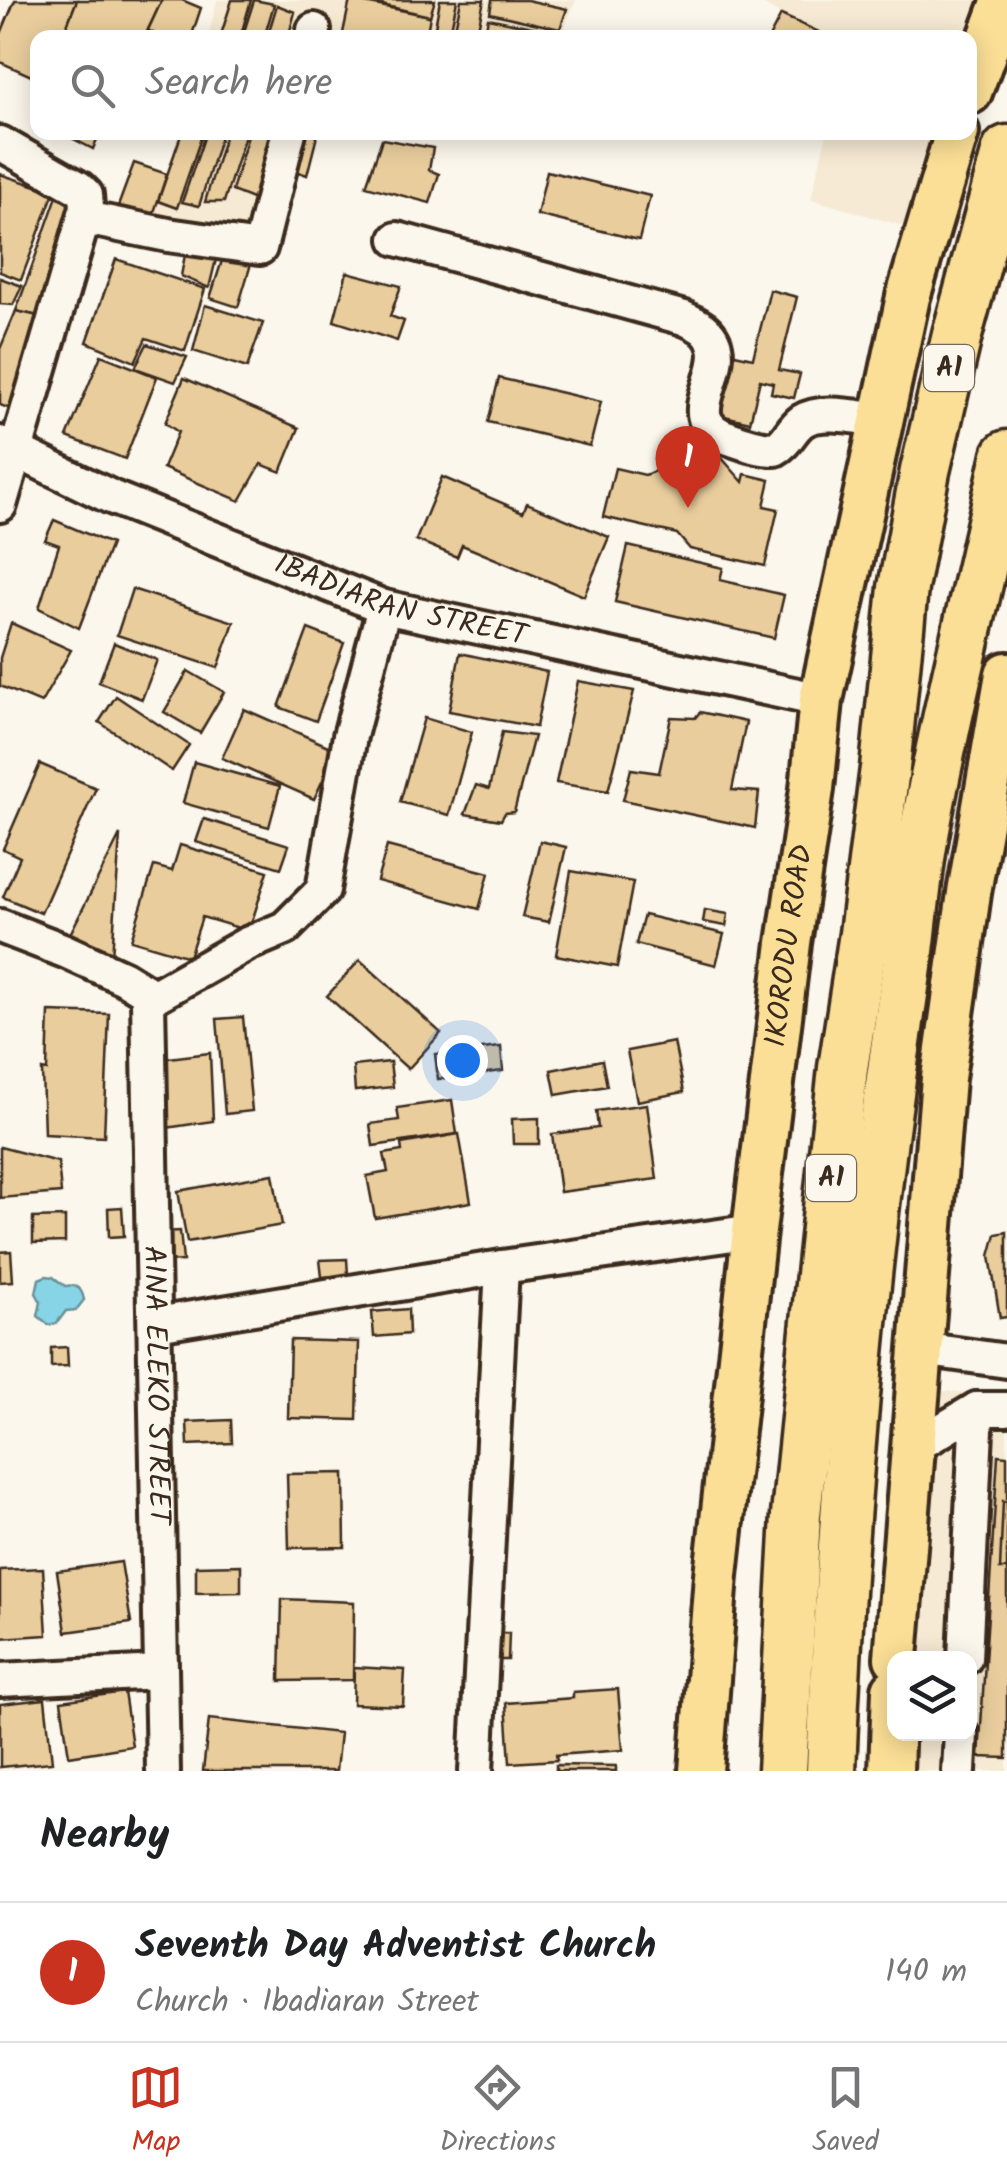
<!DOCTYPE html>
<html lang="en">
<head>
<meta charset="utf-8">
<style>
	body { margin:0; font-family:Kalam,sans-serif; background:#f2f2f2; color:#202124 }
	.controls { position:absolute; right:30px; bottom:30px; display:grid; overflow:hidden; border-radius:20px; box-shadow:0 5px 25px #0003 }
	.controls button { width:90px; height:90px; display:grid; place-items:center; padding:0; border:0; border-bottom:2px solid #e0e0e0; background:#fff; color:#202124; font:50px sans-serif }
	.you { position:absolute; left:462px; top:1060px; width:35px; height:35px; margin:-25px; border:8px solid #fff; border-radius:50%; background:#1a73e8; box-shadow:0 0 0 15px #1a73e833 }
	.badge { display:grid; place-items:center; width:65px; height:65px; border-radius:50%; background:#c8321e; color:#fff; font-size:32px; font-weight:700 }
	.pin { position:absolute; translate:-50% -82px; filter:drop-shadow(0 2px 5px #0008) }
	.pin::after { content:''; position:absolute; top:52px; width:35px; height:30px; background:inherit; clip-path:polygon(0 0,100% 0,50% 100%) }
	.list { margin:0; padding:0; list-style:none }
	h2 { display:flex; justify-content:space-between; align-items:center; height:130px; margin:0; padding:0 40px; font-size:42px }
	h2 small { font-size:32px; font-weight:400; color:#757577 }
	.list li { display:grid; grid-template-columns:65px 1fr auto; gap:30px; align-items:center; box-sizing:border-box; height:140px; padding:0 40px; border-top:2px solid #e0e0e0 }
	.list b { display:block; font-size:38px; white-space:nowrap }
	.list p { margin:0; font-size:32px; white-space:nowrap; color:#757577 }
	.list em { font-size:32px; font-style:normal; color:#757577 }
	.icon { flex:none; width:55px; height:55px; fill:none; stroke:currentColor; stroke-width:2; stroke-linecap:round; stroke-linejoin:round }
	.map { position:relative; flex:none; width:1007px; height:1771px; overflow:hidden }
	.search { position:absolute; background:#fff; box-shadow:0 5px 25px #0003; left:30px; right:30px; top:30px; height:110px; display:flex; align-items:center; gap:25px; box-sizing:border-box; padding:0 35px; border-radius:20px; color:#757577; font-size:38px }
	.sheet { height:270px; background:#fff }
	nav { display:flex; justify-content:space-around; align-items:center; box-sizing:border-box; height:140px; border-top:2px solid #e0e0e0; background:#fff; font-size:28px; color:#757577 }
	nav a { display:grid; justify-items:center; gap:5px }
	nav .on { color:#c8321e }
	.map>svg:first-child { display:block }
	.built { fill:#f6ead4 }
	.water { fill:#87d4e6; stroke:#699096; stroke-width:2.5 }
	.building { fill:#e9cd9d; stroke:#3b2a1e; stroke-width:2.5 }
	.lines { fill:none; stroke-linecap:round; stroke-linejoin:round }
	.minor-casing { stroke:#3b2a1e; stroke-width:40 }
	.major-casing { stroke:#3b2a1e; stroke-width:50 }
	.highway-casing { stroke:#3b2a1e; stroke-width:55 }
	.minor { stroke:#fbf7ec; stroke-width:32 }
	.major { stroke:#fbdf96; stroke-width:42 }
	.highway { stroke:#fbdf96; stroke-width:48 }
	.labels { text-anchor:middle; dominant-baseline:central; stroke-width:8; stroke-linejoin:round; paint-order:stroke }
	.shield { fill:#fbf7ec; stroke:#75685c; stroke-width:2.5 }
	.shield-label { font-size:28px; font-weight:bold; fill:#3b2a1e }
	.street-label { font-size:30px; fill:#3b2a1e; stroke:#fbf7ec }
</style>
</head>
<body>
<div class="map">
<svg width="1007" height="1771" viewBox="0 0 1007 1771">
	<rect width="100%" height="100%" fill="#fbf7ec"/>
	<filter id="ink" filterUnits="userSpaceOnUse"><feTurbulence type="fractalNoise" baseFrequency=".01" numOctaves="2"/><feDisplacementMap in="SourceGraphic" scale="20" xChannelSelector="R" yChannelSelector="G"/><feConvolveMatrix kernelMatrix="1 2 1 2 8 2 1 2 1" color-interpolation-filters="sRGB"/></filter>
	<g filter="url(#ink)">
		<g class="built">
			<path d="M217,0H576L561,37L208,38Z"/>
			<path d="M756,0H979L967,38L818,37Z"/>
			<path d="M179,133H292L260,248L152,224Z"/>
			<path d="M827,133H937L907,227L811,199Z"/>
			<path d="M938,1391L1007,1394V1771H909L910,1734H970V1658H915Z"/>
		</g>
		<path class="water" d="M46,1276L53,1277L65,1286C76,1284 82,1288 84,1300L76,1310L66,1311L57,1323L49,1325L38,1316L41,1302L36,1293L39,1279Z"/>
		<g class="building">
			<path d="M15,0H77L62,38H38V79L0,62V36Z"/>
			<path d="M77,0H162L144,38H62Z"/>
			<path d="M162,0H182L201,8L191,38H161L148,30Z"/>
			<path d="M232,0H251L240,38H220Z"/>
			<path d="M254,0L274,4L264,38H242Z"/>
			<path d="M350,0L430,16L426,38H342Z"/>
			<path d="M360,0H435L430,16Z"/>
			<path d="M440,0H457L449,38H433Z"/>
			<path d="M461,0H484L476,38H453Z"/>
			<path d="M492,0H527L567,9L560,29L490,13Z"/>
			<path d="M277,5L295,12L288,38H267Z"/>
			<path d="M781,15L832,38H769Z"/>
			<path d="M488,18L556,32L554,38H484Z"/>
			<path d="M60,132H100L93,149Z"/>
			<path d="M182,132H203L177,208L158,201Z"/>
			<path d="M206,132H222L199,206L182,202Z"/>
			<path d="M226,132H246L224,202H205Z"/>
			<path d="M249,132H286L265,204L232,191Z"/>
			<path d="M296,132H318L307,175L287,168Z"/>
			<path d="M382,139L433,148L429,170L439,174L430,203L366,186Z"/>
			<path d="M134,163L167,174L148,230L113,220Z"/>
			<path d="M547,171L650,196L639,240L537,215Z"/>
			<path d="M0,174L54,192L21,280L0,272Z"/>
			<path d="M57,196L84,206L51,319L16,311Z"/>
			<path d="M188,239L220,243L209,288L181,276Z"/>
			<path d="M226,248L254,254L238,307L210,298Z"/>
			<path d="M116,259L205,289L185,351L146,338L135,362L87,342Z"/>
			<path d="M347,272L401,286L390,316L404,321L397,341L334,321Z"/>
			<path d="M0,278L22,286L13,305L0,304Z"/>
			<path d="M770,290L797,297L779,370L800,374L794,398L771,393L773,383L760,380L750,422L720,415L735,354L753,358Z"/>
			<path d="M205,305L263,323L247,368L193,351Z"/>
			<path d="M16,311L51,319L23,414L0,405V349Z"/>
			<path d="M147,344L187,357L175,382L135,368Z"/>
			<path d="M101,355L157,377L125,459L67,437Z"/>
			<path d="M184,378L299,428L281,472L261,464L240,501L163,468L178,432L165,423Z"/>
			<path d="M499,378L601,402L590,446L488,422Z"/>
			<path d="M713,448L743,482L745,474L770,480L764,506L778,509L765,566L690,549L677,534L603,517L615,468L645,475Z"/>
			<path d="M442,477L523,512L527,503L609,537L584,596L462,545L457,557L416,540Z"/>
			<path d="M54,520L111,544L79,628L39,608L59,545L45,540Z"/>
			<path d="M628,546L723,568L720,580L784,595L774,638L615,602Z"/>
			<path d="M132,589L234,622L218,668L117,635Z"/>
			<path d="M11,623L71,650L41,703L0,686V658Z"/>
			<path d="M308,629L344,643L316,721L279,707Z"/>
			<path d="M114,643L157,660L142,699L99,682Z"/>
			<path d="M460,653L547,672L536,727L449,711Z"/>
			<path d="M188,671L224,692L200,733L164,712Z"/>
			<path d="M578,681L634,691L608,791L556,783Z"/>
			<path d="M116,696L189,745L172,771L99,722Z"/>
			<path d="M244,709L337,750L314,799L222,758Z"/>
			<path d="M700,712L746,722L732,790L759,792L755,828L623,800L631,769L659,773L671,717L695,718Z"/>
			<path d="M424,718L472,732L449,815L400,802Z"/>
			<path d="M502,732L534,736L514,812L505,813L501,820L465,814L476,785L489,789Z"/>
			<path d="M194,762L280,786L269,827L183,803Z"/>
			<path d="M40,764L96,788L41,913L3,897L20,857L3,849Z"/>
			<path d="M204,819L289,845L281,868L196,842Z"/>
			<path d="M120,835L112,957L67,940Z"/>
			<path d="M540,841L566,847L549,922L522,917Z"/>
			<path d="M180,845L268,871L249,931L202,917L189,957L131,940L154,866L172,871Z"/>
			<path d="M387,846L489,873L479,909L377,881Z"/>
			<path d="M571,871L633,882L617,967L556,955Z"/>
			<path d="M705,910L728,914L726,926L703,922Z"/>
			<path d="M644,915L724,934L716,965L636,944Z"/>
			<path d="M360,960L441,1033L408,1069L327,996Z"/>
			<path d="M49,1012L109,1014L104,1137L44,1134L42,1070L47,1071Z"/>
			<path d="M243,1017L252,1111L225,1114L217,1019Z"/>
			<path d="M674,1042L684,1092L637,1101L627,1051Z"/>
			<path d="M501,1047L503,1071L438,1079L435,1054Z"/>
			<path d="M210,1053L213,1121L166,1128L160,1059Z"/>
			<path d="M602,1060L607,1086L556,1095L551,1070Z"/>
			<path d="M390,1062L393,1087L355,1091L353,1066Z"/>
			<path d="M452,1100L457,1134L373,1146L370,1124L399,1120L397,1108Z"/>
			<path d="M647,1104L657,1179L560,1192L552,1134L598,1128L596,1111Z"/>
			<path d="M539,1118V1144H513L512,1119Z"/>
			<path d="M459,1134L471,1202L375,1218L367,1176L388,1172L384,1154L402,1151L401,1144Z"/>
			<path d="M0,1147L58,1162L61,1193L0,1198Z"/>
			<path d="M273,1174L282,1225L187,1242L178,1191Z"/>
			<path d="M122,1207L124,1236L109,1237L108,1208Z"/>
			<path d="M65,1217V1242L33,1243V1218Z"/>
			<path d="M180,1231L183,1261L165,1262L162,1232Z"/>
			<path d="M1007,1232V1317L1000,1318L990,1256L996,1234Z"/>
			<path d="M11,1251L13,1281L0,1282V1252Z"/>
			<path d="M347,1259L348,1275L322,1277L320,1260Z"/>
			<path d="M408,1309L409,1334L374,1337L372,1312Z"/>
			<path d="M290,1340L359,1342L357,1420L288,1418Z"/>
			<path d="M67,1347L68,1366L51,1367V1348Z"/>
			<path d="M231,1420L232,1443L188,1445L187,1422Z"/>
			<path d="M998,1455L1007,1456V1758L979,1757Z"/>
			<path d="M344,1473L345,1547L289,1548L287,1474Z"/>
			<path d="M1003,1501L1007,1502V1569H1000Z"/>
			<path d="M121,1562L131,1623L66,1632L57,1571Z"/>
			<path d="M241,1565V1592L196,1593V1566Z"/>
			<path d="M43,1568L47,1635L0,1638V1570Z"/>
			<path d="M282,1599L354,1602L353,1680L280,1681Z"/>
			<path d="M500,1633H509L508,1660H500Z"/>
			<path d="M354,1667L405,1670L403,1706L353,1704Z"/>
			<path d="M618,1689L623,1750L556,1755L557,1760L510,1763L506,1703L573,1698V1692Z"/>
			<path d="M124,1692L132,1746L69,1756L61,1701Z"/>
			<path d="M45,1699L52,1762L0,1767V1704Z"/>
			<path d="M209,1719L340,1733L336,1771H203Z"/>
			<path d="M556,1765L616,1766V1771H556Z"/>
		</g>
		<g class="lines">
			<g class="minor-casing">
				<g id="minor">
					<path d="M313,38L314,30"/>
					<path d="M0,143L79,188L86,195L87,207L0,505"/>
					<path d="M85,218L168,235L260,248L289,132"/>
					<path d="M397,239L684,318C690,321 700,325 705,330C742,363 668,418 729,438C744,443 759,449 775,449C787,443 791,429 802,421C822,408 859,418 881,420"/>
					<path id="s1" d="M0,443L111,497L384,607L821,700"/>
					<path d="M0,926L65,951L124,978L145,991L148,1000"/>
					<path id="s2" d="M148,1000L163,1771"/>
					<path d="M148,1000L247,944L285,928L323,890L350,736L384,607"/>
					<path d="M156,1324L502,1267L754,1231"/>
					<path d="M921,1349L1007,1361"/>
					<path d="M912,1448L977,1409H1007"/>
					<path d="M965,1658L977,1409"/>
					<path d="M0,1680L160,1672"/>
					<path d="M476,1771L502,1267"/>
					<path d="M959,1771L961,1734"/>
				</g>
			</g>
			<g class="major-casing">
				<g id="major">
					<path d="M970,92L1004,0"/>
					<path d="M896,1658L943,1078L969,893L1007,674"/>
					<path id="s3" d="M701,1771L716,1575L754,1231L789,943L812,789L821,700L908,297L957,132"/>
					<path d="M891,1771L894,1690"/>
				</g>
			</g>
			<g class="highway-casing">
				<g id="highway">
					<path d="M782,1771L796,1515L813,1350L843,1068L864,934L885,768L903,588L925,471L957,335L1007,150"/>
					<path d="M831,1771C841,1504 866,1238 906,974C912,932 915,889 922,846C945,715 979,585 1007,455"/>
				</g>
			</g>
			<use href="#minor" class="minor"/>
			<use href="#major" class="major"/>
			<use href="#highway" class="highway"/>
		</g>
	</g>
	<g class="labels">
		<g class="shield">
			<rect x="924" y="345" width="50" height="46" rx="8"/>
			<rect x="806" y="1155" width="50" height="46" rx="8"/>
		</g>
		<g class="shield-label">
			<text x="949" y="368">A1</text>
			<text x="831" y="1178">A1</text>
		</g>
		<g class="street-label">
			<text stroke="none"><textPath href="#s1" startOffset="432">IBADIARAN STREET</textPath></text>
			<text stroke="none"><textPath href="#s3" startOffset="830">IKORODU ROAD</textPath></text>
			<text stroke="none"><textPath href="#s2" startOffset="385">AINA ELEKO STREET</textPath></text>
		</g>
	</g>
</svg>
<div class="controls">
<button><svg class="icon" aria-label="layers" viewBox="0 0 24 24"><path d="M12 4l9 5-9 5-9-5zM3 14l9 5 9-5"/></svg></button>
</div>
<div class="you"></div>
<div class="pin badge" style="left:688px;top:508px">1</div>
<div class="search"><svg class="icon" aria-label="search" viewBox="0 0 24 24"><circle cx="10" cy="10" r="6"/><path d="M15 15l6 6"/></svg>Search here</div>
</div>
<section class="sheet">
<h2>Nearby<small></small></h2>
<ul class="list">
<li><span class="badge">1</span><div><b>Seventh Day Adventist Church</b><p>Church · Ibadiaran Street</p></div><em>140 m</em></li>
</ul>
</section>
<nav>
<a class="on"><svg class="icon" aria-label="map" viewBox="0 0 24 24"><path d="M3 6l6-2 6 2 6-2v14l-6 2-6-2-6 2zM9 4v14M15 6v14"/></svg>Map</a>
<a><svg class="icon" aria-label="directions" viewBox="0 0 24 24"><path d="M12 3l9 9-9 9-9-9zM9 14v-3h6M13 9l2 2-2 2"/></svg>Directions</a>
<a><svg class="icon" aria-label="saved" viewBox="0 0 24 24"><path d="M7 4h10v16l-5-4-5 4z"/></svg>Saved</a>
</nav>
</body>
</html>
